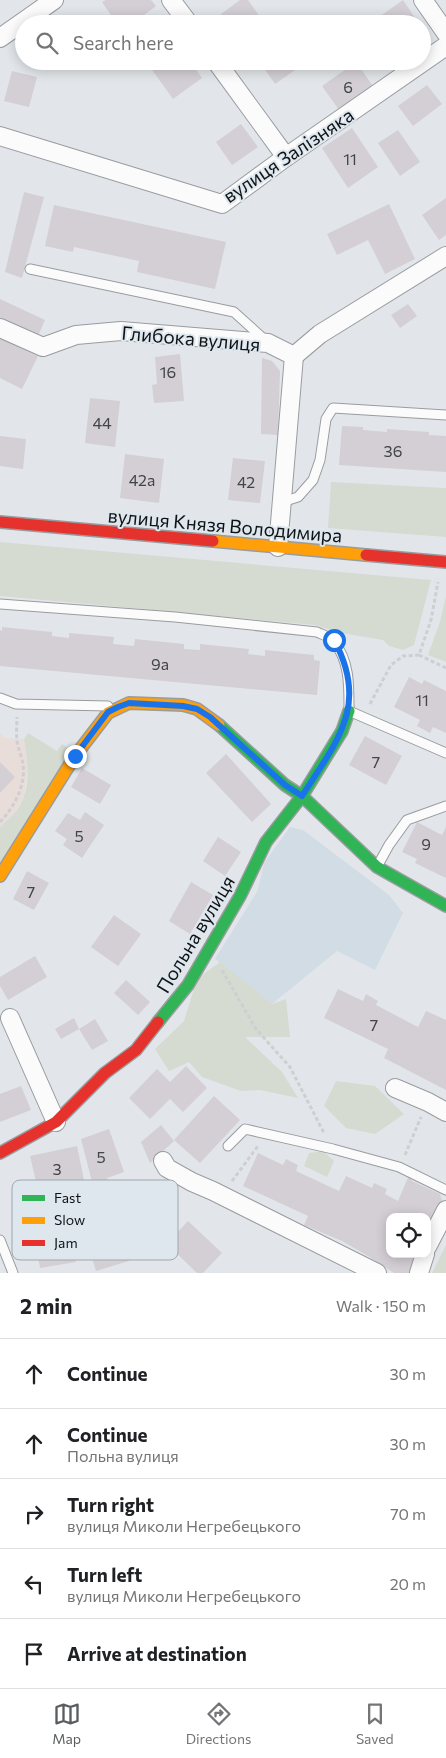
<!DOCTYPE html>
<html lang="en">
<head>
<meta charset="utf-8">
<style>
	body { margin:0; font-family:Commissioner,sans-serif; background:#f2f2f2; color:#202124 }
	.controls { position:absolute; right:15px; bottom:15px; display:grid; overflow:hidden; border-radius:10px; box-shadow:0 2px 12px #0003 }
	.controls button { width:45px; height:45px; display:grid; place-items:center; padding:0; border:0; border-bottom:1px solid #e0e0e0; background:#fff; color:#202124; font:25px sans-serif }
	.stop { position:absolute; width:15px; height:15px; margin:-11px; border:4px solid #1a73e8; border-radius:50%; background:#fff }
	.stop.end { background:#1a73e8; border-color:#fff; box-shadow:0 1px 5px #0008 }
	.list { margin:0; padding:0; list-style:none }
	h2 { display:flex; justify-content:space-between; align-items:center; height:65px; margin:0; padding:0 20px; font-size:21px }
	h2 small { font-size:16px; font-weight:400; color:#757577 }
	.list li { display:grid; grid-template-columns:32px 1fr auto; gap:15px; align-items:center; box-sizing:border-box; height:70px; padding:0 20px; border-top:1px solid #e0e0e0 }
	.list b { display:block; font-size:19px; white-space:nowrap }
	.list p { margin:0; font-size:16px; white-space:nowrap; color:#757577 }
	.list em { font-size:16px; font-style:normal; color:#757577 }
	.icon { flex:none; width:28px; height:28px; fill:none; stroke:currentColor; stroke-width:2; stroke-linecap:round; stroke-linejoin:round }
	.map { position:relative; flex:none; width:446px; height:1273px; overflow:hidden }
	.search { position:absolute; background:#fff; box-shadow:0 2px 12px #0003; left:15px; right:15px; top:15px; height:55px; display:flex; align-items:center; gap:12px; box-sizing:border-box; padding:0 18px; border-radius:28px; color:#757577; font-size:19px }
	.sheet { height:415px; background:#fff }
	nav { display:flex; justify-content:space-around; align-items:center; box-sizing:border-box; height:70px; border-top:1px solid #e0e0e0; background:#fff; font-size:14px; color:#757577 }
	nav a { display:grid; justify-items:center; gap:2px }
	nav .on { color:#5a5d60 }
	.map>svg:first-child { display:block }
	.built { fill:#d2dce5 }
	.education { fill:#e8ddd9 }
	.green { fill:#d5dbd1 }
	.building { fill:#d3cfd5 }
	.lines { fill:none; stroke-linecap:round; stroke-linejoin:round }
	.lane-casing { stroke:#999c9f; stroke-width:11 }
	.street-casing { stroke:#999c9f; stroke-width:20 }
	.fast-casing { stroke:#999c9f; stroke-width:14 }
	.slow-casing { stroke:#999c9f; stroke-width:14 }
	.jam-casing { stroke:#999c9f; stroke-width:14 }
	.path { stroke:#cecfd0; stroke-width:3; stroke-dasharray:4 2.5; stroke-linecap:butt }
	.lane { stroke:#fbfbfc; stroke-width:9 }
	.street { stroke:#fbfbfc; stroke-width:18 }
	.fast { stroke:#30b455; stroke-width:11 }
	.slow { stroke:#ff9f0a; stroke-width:11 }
	.jam { stroke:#e5322d; stroke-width:11 }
	.route { stroke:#1a73e8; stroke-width:6 }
	.labels { text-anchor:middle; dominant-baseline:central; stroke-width:4; stroke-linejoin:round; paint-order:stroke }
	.number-label { font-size:16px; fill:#434447 }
	.street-label { font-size:19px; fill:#101315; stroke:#dee7ee }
	.key { fill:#dee7ee; stroke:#a0a7ad; stroke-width:1 }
	.key-label { font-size:14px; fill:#101315 }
</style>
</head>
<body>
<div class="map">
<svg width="446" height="1273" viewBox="0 0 446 1273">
	<rect width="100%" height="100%" fill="#e2e6ea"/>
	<path class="built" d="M290,827L303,830L389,895L403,913L375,970L337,951L272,1004L215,959L258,890L264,863Z"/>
	<path class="education" d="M0,733L5,738L24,739L28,768L24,795L17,809L0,827Z"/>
	<g class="green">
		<path d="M331,482L446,488V537L328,528Z"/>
		<path d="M0,542L431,580L414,645L403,650L389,646L383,640L341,633L315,625L0,596Z"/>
		<path d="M446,596V662L428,655L440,622Z"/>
		<path d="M28,733L57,751L62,744L72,751L0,866V827C5,822 12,816 17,810C32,789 28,763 24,739Z"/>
		<path d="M220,962L272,1004L286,999L290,1037H245L282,1072L298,1098L260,1090L241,1091L202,1077L189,1062L169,1071L155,1049L184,1021L197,979Z"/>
		<path d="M336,1081L375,1086L404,1114L375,1134L346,1128L324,1106Z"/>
		<path d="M323,1151L334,1161L327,1177L304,1166L309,1153Z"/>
		<path d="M446,1245V1273H432Z"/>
	</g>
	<g class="building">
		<path d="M106,0H151L156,6L132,24H117L102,2Z"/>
		<path d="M240,0H248L265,24H228L221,14Z"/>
		<path d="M403,0L419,24H379L376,19Z"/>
		<path d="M66,61H83L72,69Z"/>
		<path d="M158,61H190L202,78L173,99L150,67Z"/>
		<path d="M259,61H308L275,84Z"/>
		<path d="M356,62L373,86L339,110L322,86Z"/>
		<path d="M12,71L37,77L29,107L4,101Z"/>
		<path d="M427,85L442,104L413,126L398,106Z"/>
		<path d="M241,124L258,147L232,165L216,142Z"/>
		<path d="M352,128L378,167L348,188L322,148Z"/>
		<path d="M398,130L420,162L400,176L378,143Z"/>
		<path d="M24,192L44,197L22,278L5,272Z"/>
		<path d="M446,198V235L439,240L422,215Z"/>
		<path d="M389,204L415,259L385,274L368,240L337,255L327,234Z"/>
		<path d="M54,205L226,242L215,289L137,272L139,261L74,247L73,252L45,246Z"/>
		<path d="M0,299L45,320L38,336L0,318Z"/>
		<path d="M408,304L417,316L400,328L391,315Z"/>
		<path d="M0,338L38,356L22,389L0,378Z"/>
		<path d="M180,354L184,401L154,403L152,385L157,384L155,357Z"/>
		<path d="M262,358L272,361L280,371L278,435L261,434Z"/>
		<path d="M90,398L120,401L115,447L85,443Z"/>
		<path d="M342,426L363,427V430L387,432V429L429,432V435L446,436V472L339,465Z"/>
		<path d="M0,436L26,439L23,469L0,466Z"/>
		<path d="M125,454L164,459L159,503L120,498Z"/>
		<path d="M233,458L265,461L260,503L228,500Z"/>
		<path d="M2,627L52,632V636L69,638V633L114,637L113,644L134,646L135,639L184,644V649L200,650V644L249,649L248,654L265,656V650L314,655V660L320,661L317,695L0,666V630L2,631Z"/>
		<path d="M409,677L422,684L424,680L446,691V733L433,727L430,733L417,726L420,720L394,707Z"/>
		<path d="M365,736L402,756L386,785L349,765Z"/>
		<path d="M226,754L271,804L252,822L206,773Z"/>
		<path d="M0,762L15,777L0,793Z"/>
		<path d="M82,768L111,785L100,804L71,787Z"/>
		<path d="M85,812L104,825L82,858L63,845L67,839L55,831L68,813L80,820Z"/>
		<path d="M417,822L442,835L446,827V878L415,863L417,859L402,852Z"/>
		<path d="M218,837L241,852L225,876L203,861Z"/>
		<path d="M27,871L49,883L34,910L13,899Z"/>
		<path d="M191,882L213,895L190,934L169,921Z"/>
		<path d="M114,915L141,934L118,966L91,947Z"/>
		<path d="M35,956L47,977L8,1000L0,986V977Z"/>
		<path d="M126,980L150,1002L138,1015L114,993Z"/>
		<path d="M338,989L363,1001L366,994L378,1001L376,1005L418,1027L426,1011L446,1020V1090L384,1058L388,1049L324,1018Z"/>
		<path d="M74,1018L79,1029L61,1039L55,1029Z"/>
		<path d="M95,1019L108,1041L92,1050L79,1029Z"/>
		<path d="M186,1066L207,1088L183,1112L170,1099L150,1119L129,1098L157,1069L170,1082Z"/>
		<path d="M21,1086L31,1110L0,1122V1094Z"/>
		<path d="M214,1096L240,1120L200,1163L174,1140Z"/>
		<path d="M161,1125L174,1141L150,1163L141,1142Z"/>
		<path d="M109,1129L124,1172L107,1178L113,1204L99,1209L81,1139Z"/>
		<path d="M77,1146L84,1180L38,1190L30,1156Z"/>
		<path d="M258,1153L283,1165L286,1159L298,1165L296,1171L339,1191L346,1176L372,1188L374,1183L387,1189L385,1194L398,1201L409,1175L412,1181L440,1194L442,1201L427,1234V1217H390V1254H420L413,1273H394L368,1256L342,1241L304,1225L308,1216L243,1186Z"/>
		<path d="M117,1220L129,1261L96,1271L84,1230Z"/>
		<path d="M69,1221L76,1262L40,1268L33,1228Z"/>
		<path d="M188,1221L222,1253L203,1273H197L167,1244Z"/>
	</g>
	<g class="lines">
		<g class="lane-casing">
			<g id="lane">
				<path d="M30,269L234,312L265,340"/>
				<path d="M282,502L298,497L313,480L320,460L326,419L333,408L446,415"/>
				<path d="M0,604L175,617L317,632C323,635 331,637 334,642C350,661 349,687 349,711L446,753"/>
				<path d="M0,698L16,704L108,706"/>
				<path d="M378,865L389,845L407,820L446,806"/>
				<path d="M228,1146L245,1129L333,1149L399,1167L446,1190"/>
				<path d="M0,1240L13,1273"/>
			</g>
		</g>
		<g class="street-casing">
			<g id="street">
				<path d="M171,0L189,24"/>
				<path d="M423,0L446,33"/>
				<path d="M0,38L54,0"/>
				<path d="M216,61L286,157"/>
				<path d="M0,136L222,204L286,157L446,46"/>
				<path d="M0,328L43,347L76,335L121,331L268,343L294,356L320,334L446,256"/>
				<path d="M278,547L294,356"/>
				<path d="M10,1018L56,1122"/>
				<path d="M395,1088L428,1102L446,1112"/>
				<path d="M163,1161L167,1168L192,1182L213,1191L377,1273"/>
				<path d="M427,1247L446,1210"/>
				<path d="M419,1273L425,1254"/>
			</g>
		</g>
		<g class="fast-casing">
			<g id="fast">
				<path d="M219,725L285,785L302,796L377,867L446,906"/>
				<path d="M158,1022L188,985L240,896L266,842L302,796L342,731L349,711"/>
			</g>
		</g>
		<g class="slow-casing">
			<g id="slow">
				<path d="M213,541L366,555"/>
				<path d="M0,876L75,756L108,713L129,703L183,705L197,709L219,725"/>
			</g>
		</g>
		<g class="jam-casing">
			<g id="jam">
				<path d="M0,522L213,541"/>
				<path d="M366,555L446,562"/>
				<path d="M0,1153L56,1122L105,1073L136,1050L158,1022"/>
			</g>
		</g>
		<g class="path">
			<path d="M419,655L446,668"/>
			<path d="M370,704L391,665L403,656L419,655L431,620L438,582"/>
			<path d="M0,822C14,807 26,786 23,764C22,757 18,749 17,741C16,733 17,725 17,717"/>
			<path d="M222,970L256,1029L290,1067L324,1133"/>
			<path d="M405,1155L421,1117"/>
			<path d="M232,1181L258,1146"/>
		</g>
		<use href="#lane" class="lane"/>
		<use href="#street" class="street"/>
		<use href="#fast" class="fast"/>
		<use href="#slow" class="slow"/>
		<use href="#jam" class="jam"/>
	</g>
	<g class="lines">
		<path class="route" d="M75,756L108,712L118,707L129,703L183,706L197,709L210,717L285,785L302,796C336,742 370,706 334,640"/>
	</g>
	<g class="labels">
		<g class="number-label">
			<text x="348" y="86">6</text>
			<text x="350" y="158">11</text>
			<text x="168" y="371">16</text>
			<text x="102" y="422">44</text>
			<text x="393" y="450">36</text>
			<text x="142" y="479">42а</text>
			<text x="246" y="481">42</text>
			<text x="160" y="663">9а</text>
			<text x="422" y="699">11</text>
			<text x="376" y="761">7</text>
			<text x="79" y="835">5</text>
			<text x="426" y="843">9</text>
			<text x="31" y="891">7</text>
			<text x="374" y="1024">7</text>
			<text x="101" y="1156">5</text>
			<text x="57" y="1168">3</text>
		</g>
		<g class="street-label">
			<text transform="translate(288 155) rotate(-34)">вулиця Залізняка</text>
			<text transform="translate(191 338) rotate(5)">Глибока вулиця</text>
			<text transform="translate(225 525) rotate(5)">вулиця Князя Володимира</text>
			<text transform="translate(195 934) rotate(-59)">Польна вулиця</text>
		</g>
	</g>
	<rect x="12" y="1180" width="166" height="80" rx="8" class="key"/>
	<rect x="22" y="1195" width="23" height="6" fill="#30b455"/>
	<rect x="22" y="1217" width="23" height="7" fill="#ff9f0a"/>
	<rect x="22" y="1240" width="23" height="6" fill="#e5322d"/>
	<g class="key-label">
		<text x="54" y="1203">Fast</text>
		<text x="54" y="1225">Slow</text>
		<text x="54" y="1248">Jam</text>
	</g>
</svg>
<div class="controls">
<button><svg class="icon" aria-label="locate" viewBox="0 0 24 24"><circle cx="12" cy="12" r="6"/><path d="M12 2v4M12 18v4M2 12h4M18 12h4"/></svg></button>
</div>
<div class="stop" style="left:334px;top:640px"></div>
<div class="stop end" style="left:75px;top:756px"></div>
<div class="search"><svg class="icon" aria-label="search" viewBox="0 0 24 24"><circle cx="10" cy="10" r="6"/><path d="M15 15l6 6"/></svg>Search here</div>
</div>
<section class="sheet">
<h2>2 min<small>Walk · 150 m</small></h2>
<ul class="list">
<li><svg class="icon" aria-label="ahead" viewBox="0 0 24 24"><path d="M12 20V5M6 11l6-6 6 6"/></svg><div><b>Continue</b></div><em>30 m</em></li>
<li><svg class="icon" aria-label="ahead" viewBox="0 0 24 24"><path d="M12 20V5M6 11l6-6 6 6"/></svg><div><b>Continue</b><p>Польна вулиця</p></div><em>30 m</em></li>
<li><svg class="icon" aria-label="right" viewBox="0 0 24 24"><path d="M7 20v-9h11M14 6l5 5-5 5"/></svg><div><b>Turn right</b><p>вулиця Миколи Негребецького</p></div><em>70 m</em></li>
<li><svg class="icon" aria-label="left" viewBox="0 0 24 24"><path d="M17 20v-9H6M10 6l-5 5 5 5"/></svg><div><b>Turn left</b><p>вулиця Миколи Негребецького</p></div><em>20 m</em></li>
<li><svg class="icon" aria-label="arrive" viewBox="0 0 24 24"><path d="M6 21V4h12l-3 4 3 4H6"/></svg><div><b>Arrive at destination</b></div></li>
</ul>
</section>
<nav>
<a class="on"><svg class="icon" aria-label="map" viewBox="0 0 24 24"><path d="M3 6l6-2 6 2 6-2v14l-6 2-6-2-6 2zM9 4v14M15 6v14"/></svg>Map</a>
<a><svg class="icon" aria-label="directions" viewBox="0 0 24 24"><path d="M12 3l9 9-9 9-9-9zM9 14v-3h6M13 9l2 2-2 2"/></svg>Directions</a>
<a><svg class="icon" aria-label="saved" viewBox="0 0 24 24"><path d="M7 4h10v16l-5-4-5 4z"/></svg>Saved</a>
</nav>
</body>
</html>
